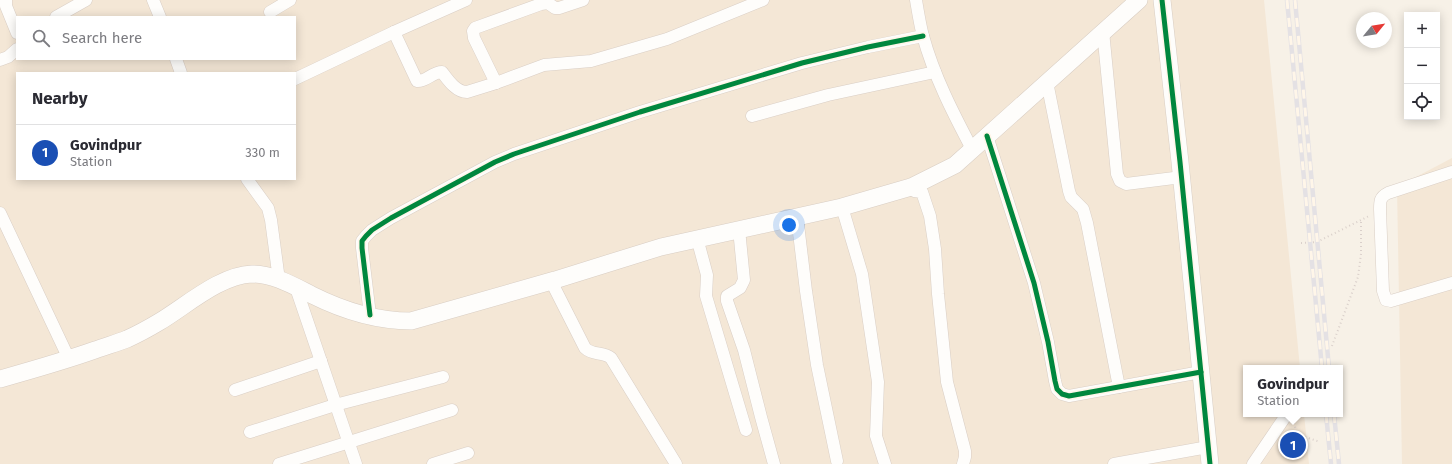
<!DOCTYPE html>
<html lang="en">
<head>
<meta charset="utf-8">
<style>
	body { margin:0; font-family:"Fira Sans",sans-serif; background:#f2f2f3; color:#2b2b33 }
	.controls { position:absolute; right:12px; top:12px; display:grid; overflow:hidden; border-radius:0px; box-shadow:0 2px 10px #0003 }
	.controls button { width:36px; height:36px; display:grid; place-items:center; padding:0; border:0; border-bottom:1px solid #e1e1e2; background:#fff; color:#2b2b33; font:20px sans-serif }
	.compass { position:absolute; left:1356px; top:12px; width:36px; height:36px; border-radius:50%; background:#fff; box-shadow:0 2px 10px #0003; rotate:60deg }
	.you { position:absolute; left:789px; top:225px; width:14px; height:14px; margin:-10px; border:3px solid #fff; border-radius:50%; background:#1a73e8; box-shadow:0 0 0 6px #1a73e833 }
	.badge { display:grid; place-items:center; width:26px; height:26px; border-radius:50%; background:#a48c7e; color:#fff; font-size:13px; font-weight:700 }
	.pin { position:absolute; translate:-50% -50%; border:2px solid #fff; box-shadow:0 1px 4px #0006 }
	.popup { position:absolute; left:1243px; top:365px; width:100px; height:52px; box-sizing:border-box; display:grid; place-content:center; border-radius:0px; background:#fff; filter:drop-shadow(0 1px 3px #0005); font-size:13px; white-space:nowrap; color:#7c7c81 }
	.popup b { font-size:15px; color:#2b2b33 }
	.popup::after { content:''; position:absolute; left:50%; top:100%; margin-left:-8px; border:8px solid transparent; border-top-color:#fff }
	.list { margin:0; padding:0; list-style:none }
	h2 { display:flex; justify-content:space-between; align-items:center; height:52px; margin:0; padding:0 16px; font-size:17px }
	h2 small { font-size:13px; font-weight:400; color:#7c7c81 }
	.list li { display:grid; grid-template-columns:26px 1fr auto; gap:12px; align-items:center; box-sizing:border-box; height:56px; padding:0 16px; border-top:1px solid #e1e1e2 }
	.list b { display:block; font-size:15px; white-space:nowrap }
	.list p { margin:0; font-size:13px; white-space:nowrap; color:#7c7c81 }
	.list em { font-size:13px; font-style:normal; color:#7c7c81 }
	.icon { flex:none; width:22px; height:22px; fill:none; stroke:currentColor; stroke-width:2; stroke-linecap:round; stroke-linejoin:round }
	.map { position:relative; flex:none; width:1452px; height:464px; overflow:hidden }
	.search { position:absolute; background:#fff; box-shadow:0 2px 10px #0003; left:16px; top:16px; width:280px; height:44px; display:flex; align-items:center; gap:10px; box-sizing:border-box; padding:0 14px; border-radius:0px; color:#7c7c81; font-size:15px }
	.panel { position:absolute; background:#fff; box-shadow:0 2px 10px #0003; left:16px; top:72px; width:280px; height:108px; border-radius:0px }
	.map>svg:first-child { display:block }
	.residential { fill:#f4e7d6; fill-rule:evenodd }
	.lines { fill:none; stroke-linecap:round; stroke-linejoin:round }
	.street-casing { stroke:#d9cec5; stroke-width:13 }
	.secondary-casing { stroke:#d8cdc3; stroke-width:18 }
	.path { stroke:#dad0cb; stroke-width:2; stroke-dasharray:1 3; stroke-linecap:butt }
	.street { stroke:#fefdfb; stroke-width:12 }
	.secondary { stroke:#fefdfb; stroke-width:17 }
	.rail-casing { stroke:#e4e1e4; stroke-width:4.5 }
	.rail { stroke:#fff6e9; stroke-width:3; stroke-dasharray:9; stroke-linecap:butt }
	.cycleway-casing { stroke:#fff6e9; stroke-width:8 }
	.cycleway { stroke:#00873e; stroke-width:5 }
</style>
</head>
<body>
<div class="map">
<svg width="1452" height="464" viewBox="0 0 1452 464">
	<rect width="100%" height="100%" fill="#f7f1e7"/>
	<g class="residential">
		<path d="M0,0H1264L1300,368H1246V414H1304L1309,464H0ZM17,17H295V59H17ZM17,73H295V179H17Z"/>
		<path d="M1452,158V464H1402L1397,187Z"/>
	</g>
	<g class="lines">
		<g class="street-casing">
			<g id="street">
				<path d="M6,0V6L17,33"/>
				<path d="M153,0L160,17"/>
				<path d="M916,0C918,12 920,25 923,36C934,76 953,113 972,149"/>
				<path d="M270,12L290,0"/>
				<path d="M56,17L86,0"/>
				<path d="M1103,31L1117,174L1120,181L1126,184L1182,177"/>
				<path d="M394,32L417,81C426,82 432,72 442,72C448,80 456,92 467,92L496,83L544,65L591,61L667,39L763,0"/>
				<path d="M176,59L181,73"/>
				<path d="M0,60L8,57L17,49"/>
				<path d="M295,79L394,32L466,0"/>
				<path d="M1047,82L1069,191L1071,197L1083,209L1087,223L1119,387"/>
				<path d="M496,83L474,38L473,31L475,28L541,4L548,3L555,8H559L583,0"/>
				<path d="M752,116L828,95L935,72"/>
				<path d="M987,136L1034,283L1048,342L1055,381L1057,389L1062,394L1069,396L1201,372"/>
				<path d="M1452,172L1388,193C1380,197 1380,201 1380,209L1383,291L1386,300L1391,301L1452,283"/>
				<path d="M247,179L268,208L271,220L279,280"/>
				<path d="M911,187L914,191L922,192L930,216L935,249L938,294L947,382L965,451V457L963,464"/>
				<path d="M842,207L862,274L878,382L876,436L885,464"/>
				<path d="M0,213L69,359"/>
				<path d="M797,216L806,291L817,365L837,461"/>
				<path d="M739,229L744,280L740,288L727,296V301L744,350L761,417L774,464"/>
				<path d="M697,238L707,275L706,296L746,430"/>
				<path d="M551,281L585,348C593,356 603,351 611,358L676,464"/>
				<path d="M295,285L356,464"/>
				<path d="M370,315L362,248V241L366,236L372,230L391,218L495,162L514,154L640,112L802,63L868,47L923,36"/>
				<path d="M235,390L321,361"/>
				<path d="M250,432L335,405L443,377"/>
				<path d="M279,464L452,410"/>
				<path d="M433,464L468,453"/>
				<path d="M1114,464L1208,447"/>
				<path d="M1253,464L1287,414"/>
			</g>
		</g>
		<g class="secondary-casing">
			<g id="secondary">
				<path d="M1162,0L1180,162L1210,464"/>
				<path d="M0,379C32,370 64,361 95,350C106,346 117,343 127,339C138,334 149,328 159,322C186,306 220,275 252,274C274,274 294,286 312,295C342,310 377,321 411,321L555,280L661,247L842,207L911,187L955,165L1139,0"/>
			</g>
		</g>
		<g class="path">
			<path d="M1301,243L1317,242L1369,216"/>
			<path d="M1332,346L1358,277L1361,254V220"/>
			<path d="M1294,423L1297,434L1320,442"/>
		</g>
		<use href="#street" class="street"/>
		<use href="#secondary" class="secondary"/>
		<g class="rail-casing">
			<g id="rail">
				<path d="M1287,0L1322,368"/>
				<path d="M1295,0L1329,368"/>
				<path d="M1326,414L1331,464"/>
				<path d="M1334,414L1339,464"/>
			</g>
		</g>
		<use href="#rail" class="rail"/>
		<g class="cycleway-casing">
			<g id="cycleway">
				<path d="M1162,0L1180,162L1210,464"/>
				<path d="M987,136L1034,283L1048,342L1055,381L1057,389L1062,394L1069,396L1201,372"/>
				<path d="M370,315L362,248V241L366,236L372,230L391,218L495,162L514,154L640,112L802,63L868,47L923,36"/>
			</g>
		</g>
		<use href="#cycleway" class="cycleway"/>
	</g>
</svg>
<div class="controls">
<button>+</button>
<button>−</button>
<button><svg class="icon" aria-label="locate" viewBox="0 0 24 24"><circle cx="12" cy="12" r="6"/><path d="M12 2v4M12 18v4M2 12h4M18 12h4"/></svg></button>
</div>
<svg class="compass" viewBox="-18 -18 36 36"><path d="M0-13l5 13h-10z" fill="#e53935"/><path d="M0 13l5-13h-10z" fill="#7c7c81"/></svg>
<div class="you"></div>
<div class="pin badge" style="left:1293px;top:445px;background:#1a4fb4">1</div>
<div class="popup"><b>Govindpur</b>Station</div>
<div class="search"><svg class="icon" aria-label="search" viewBox="0 0 24 24"><circle cx="10" cy="10" r="6"/><path d="M15 15l6 6"/></svg>Search here</div>
<section class="panel">
<h2>Nearby<small></small></h2>
<ul class="list">
<li><span class="badge" style="background:#1a4fb4">1</span><div><b>Govindpur</b><p>Station</p></div><em>330 m</em></li>
</ul>
</section>
</div>
</body>
</html>
